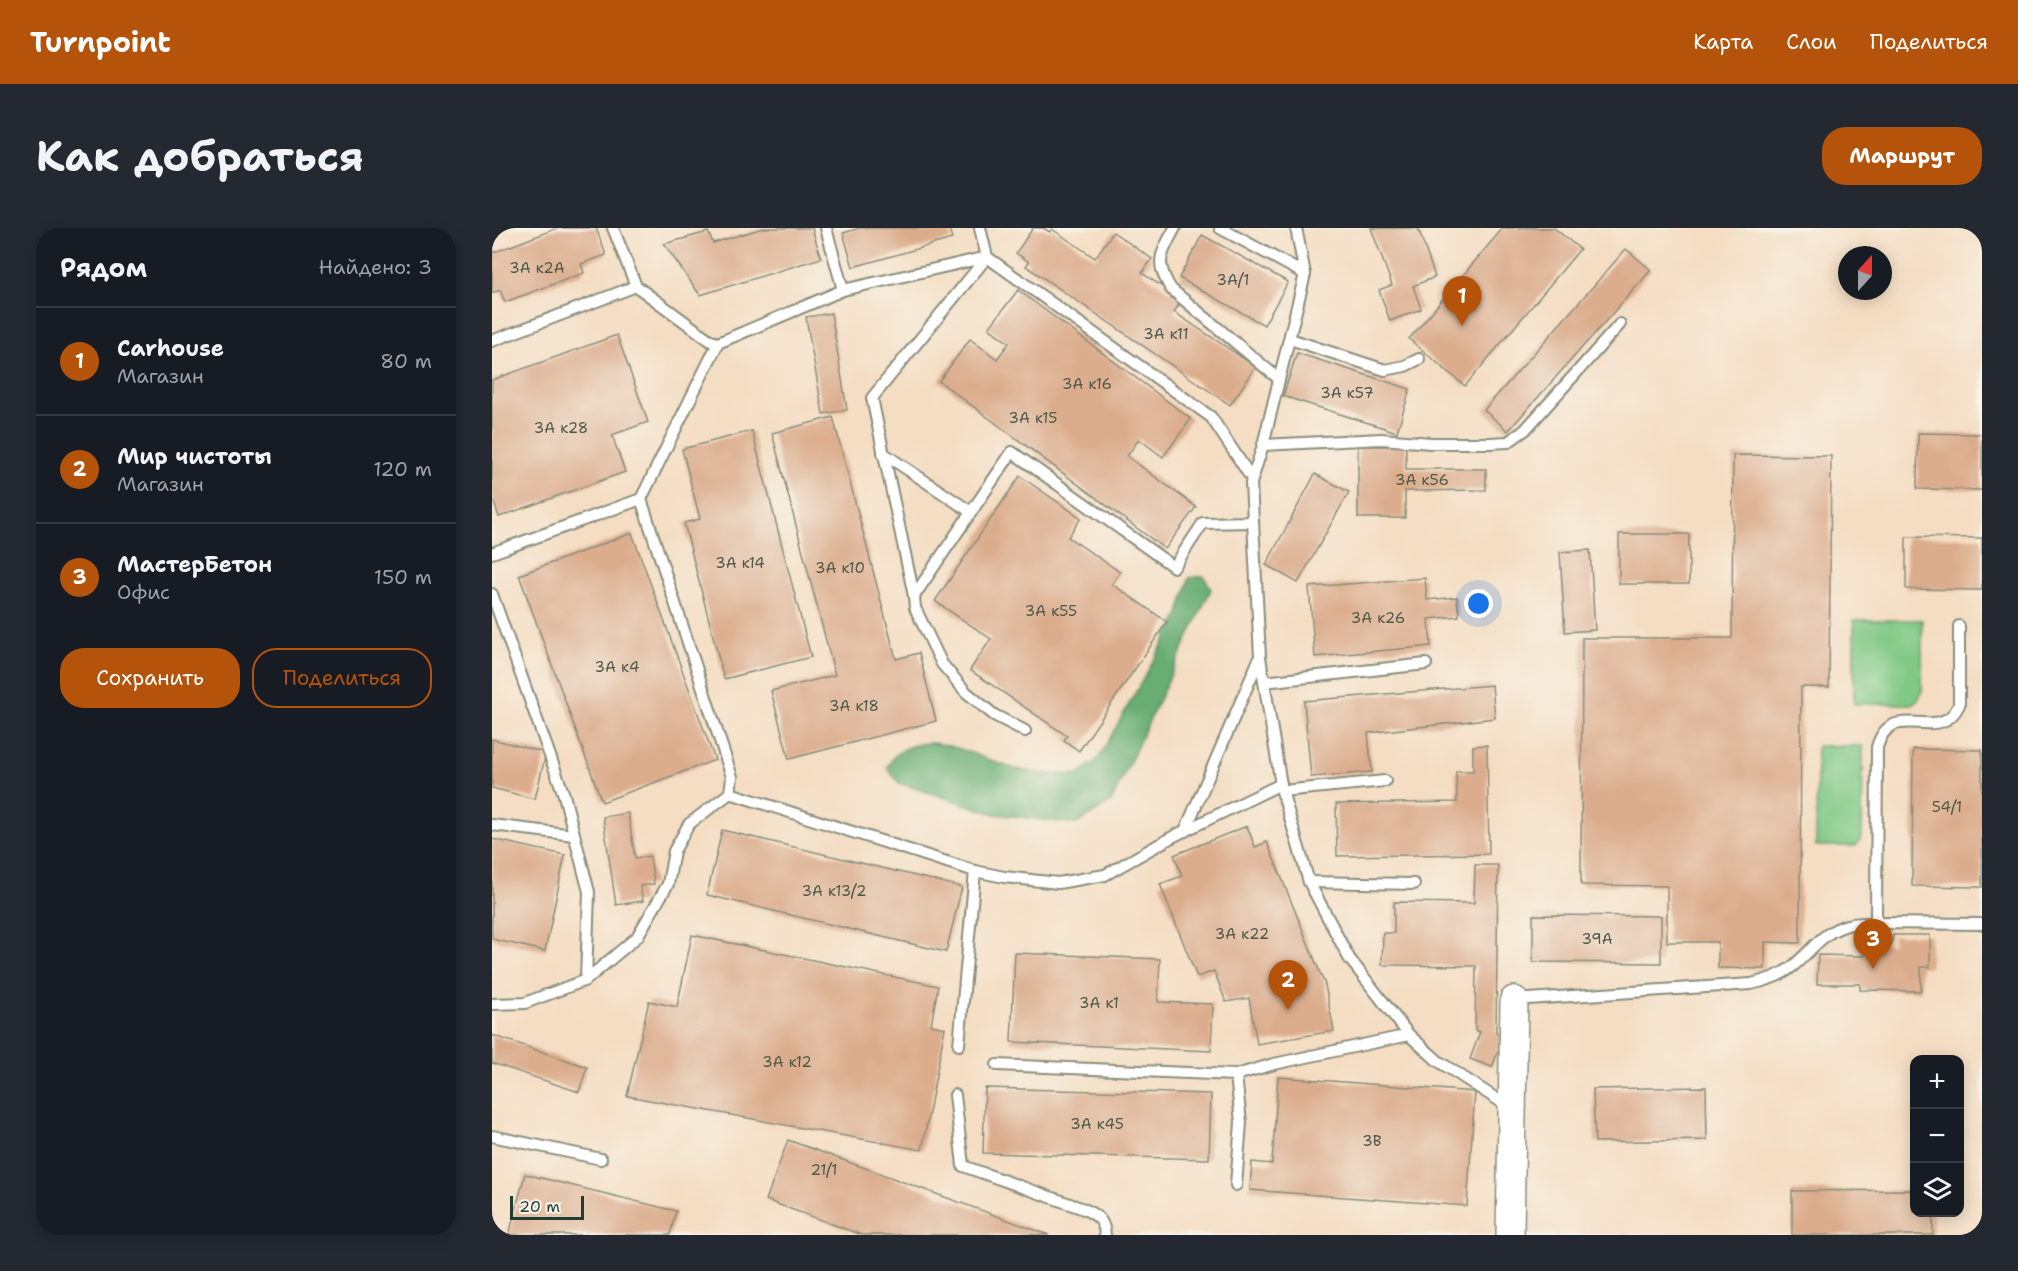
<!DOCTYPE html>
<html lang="ru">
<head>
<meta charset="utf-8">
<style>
	body { margin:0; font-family:"Shantell Sans",sans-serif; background:#242831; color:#f1f3f6 }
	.controls { position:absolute; right:18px; bottom:18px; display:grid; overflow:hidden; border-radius:12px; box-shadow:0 3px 15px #0003 }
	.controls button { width:54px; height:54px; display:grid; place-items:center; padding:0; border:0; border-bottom:2px solid #363941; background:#171b24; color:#f1f3f6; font:30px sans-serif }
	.compass { position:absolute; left:1346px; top:18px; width:54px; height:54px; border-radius:50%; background:#171b24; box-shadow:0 3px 15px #0003; rotate:21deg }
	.scale { position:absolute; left:18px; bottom:15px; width:74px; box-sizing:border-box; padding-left:6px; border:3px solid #1f3d34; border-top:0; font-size:16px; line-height:21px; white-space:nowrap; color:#1f3d34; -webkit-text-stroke:4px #f7f3e8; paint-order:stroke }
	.you { position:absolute; left:987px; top:376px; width:21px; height:21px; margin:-15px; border:4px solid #fff; border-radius:50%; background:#1a73e8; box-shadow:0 0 0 9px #1a73e833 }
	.badge { display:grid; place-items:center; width:39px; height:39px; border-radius:50%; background:#b45309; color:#fff; font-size:20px; font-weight:700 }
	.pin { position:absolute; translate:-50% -50px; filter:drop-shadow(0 2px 3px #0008) }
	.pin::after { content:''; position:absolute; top:32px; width:21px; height:18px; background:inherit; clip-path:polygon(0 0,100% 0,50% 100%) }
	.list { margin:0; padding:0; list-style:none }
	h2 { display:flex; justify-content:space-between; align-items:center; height:78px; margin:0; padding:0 24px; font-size:26px }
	h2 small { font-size:20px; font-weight:400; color:#9ea1a6 }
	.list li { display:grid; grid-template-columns:39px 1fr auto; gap:18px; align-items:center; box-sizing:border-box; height:108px; padding:0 24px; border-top:2px solid #363941 }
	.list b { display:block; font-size:22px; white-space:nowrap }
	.list p { margin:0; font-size:20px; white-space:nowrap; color:#9ea1a6 }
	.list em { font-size:20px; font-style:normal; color:#9ea1a6 }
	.actions { display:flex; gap:12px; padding:18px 24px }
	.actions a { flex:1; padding:14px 0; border:2px solid #b45309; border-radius:24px; text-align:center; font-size:21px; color:#b45309 }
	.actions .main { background:#b45309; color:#fff }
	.icon { flex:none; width:33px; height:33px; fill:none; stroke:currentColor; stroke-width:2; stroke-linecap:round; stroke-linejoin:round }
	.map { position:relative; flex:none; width:1490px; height:1007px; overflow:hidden; border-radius:24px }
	header { display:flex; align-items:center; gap:36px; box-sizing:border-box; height:84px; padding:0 30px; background:#b45309; color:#fff }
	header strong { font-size:28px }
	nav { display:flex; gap:33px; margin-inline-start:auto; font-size:21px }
	.intro { display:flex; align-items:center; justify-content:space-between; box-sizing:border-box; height:144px; padding:0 36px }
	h1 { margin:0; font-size:42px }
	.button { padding:15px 27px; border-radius:24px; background:#b45309; color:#fff; font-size:21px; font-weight:700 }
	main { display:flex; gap:36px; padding:0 36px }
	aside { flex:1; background:#171b24; border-radius:24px; box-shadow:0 3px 15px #0003 }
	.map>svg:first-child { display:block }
	.green { fill:#81c985; stroke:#50835c; stroke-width:1.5 }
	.forest { fill:#68ad72; stroke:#447553; stroke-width:1.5 }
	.building { fill:#dcad8d }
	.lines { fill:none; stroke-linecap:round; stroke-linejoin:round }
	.service-casing { stroke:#8a8d7b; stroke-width:14 }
	.tertiary-casing { stroke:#8a8d7b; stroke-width:30 }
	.service { stroke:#fff; stroke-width:10 }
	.tertiary { stroke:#fff; stroke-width:27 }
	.labels { text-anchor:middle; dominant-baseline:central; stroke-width:4.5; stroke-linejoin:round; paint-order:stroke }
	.number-label { font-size:15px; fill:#4e594a }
</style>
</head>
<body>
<header>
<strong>Turnpoint</strong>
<nav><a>Карта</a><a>Слои</a><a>Поделиться</a></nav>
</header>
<div class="intro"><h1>Как добраться</h1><a class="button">Маршрут</a></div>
<main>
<aside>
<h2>Рядом<small>Найдено: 3</small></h2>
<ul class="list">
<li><span class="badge">1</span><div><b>Carhouse</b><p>Магазин</p></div><em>80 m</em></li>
<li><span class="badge">2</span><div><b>Мир чистоты</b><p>Магазин</p></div><em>120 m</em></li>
<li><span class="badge">3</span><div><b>МастерБетон</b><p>Офис</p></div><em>150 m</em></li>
</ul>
<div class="actions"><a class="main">Сохранить</a><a>Поделиться</a></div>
</aside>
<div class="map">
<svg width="1490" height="1007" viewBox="0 0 1490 1007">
	<rect width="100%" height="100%" fill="#f7f3e8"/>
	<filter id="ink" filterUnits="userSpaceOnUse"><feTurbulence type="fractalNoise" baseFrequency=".0167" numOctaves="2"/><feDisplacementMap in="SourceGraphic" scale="12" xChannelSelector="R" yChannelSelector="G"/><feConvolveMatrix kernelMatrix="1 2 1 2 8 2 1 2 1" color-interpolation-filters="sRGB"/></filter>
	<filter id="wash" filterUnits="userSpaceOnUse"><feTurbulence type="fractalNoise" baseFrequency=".008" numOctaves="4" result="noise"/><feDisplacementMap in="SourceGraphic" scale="24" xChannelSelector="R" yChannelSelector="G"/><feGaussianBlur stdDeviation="1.35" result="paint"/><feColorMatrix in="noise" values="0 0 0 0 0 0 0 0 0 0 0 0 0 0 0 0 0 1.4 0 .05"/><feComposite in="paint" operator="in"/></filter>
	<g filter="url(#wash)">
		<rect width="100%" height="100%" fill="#f4ddc2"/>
		<g class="green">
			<path d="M1362,392H1430V463L1426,472L1419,476H1362Z"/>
			<path d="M1325,518H1371L1370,609L1364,618H1324Z"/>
		</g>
		<path class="forest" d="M712,348L719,361L619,574L585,596L503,586L407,555L395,540C398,535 401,528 406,525C441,500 483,529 517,539C539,546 565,546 587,546L606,531L686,389L697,350Z"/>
		<g id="blocks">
			<g class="building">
				<path d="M66,0H104L114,27L89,36L92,45L13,74L8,62L0,65V25Z"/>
				<path d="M271,0H320L329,30L208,67L172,16L216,4L221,15Z"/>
				<path d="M368,0H457L460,11L361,39L351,5Z"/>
				<path d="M541,0H551L558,4L560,1L603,30L621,4L660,31L650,45L690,72L682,84L764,139L738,177L534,38L537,34L524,25Z"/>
				<path d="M879,0H926L943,49L921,58L929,81L898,93L887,62L900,57Z"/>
				<path d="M1011,0H1062L1088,21L973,158L917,111Z"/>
				<path d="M710,7L796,54L772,97L687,50Z"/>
				<path d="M1134,21L1159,42L1016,203L992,182Z"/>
				<path d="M526,62L699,191L671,229L647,211L635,228L704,279L673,321L447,153L478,111L505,131L517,115L497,100Z"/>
				<path d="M339,85L355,182L331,186L314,89Z"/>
				<path d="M125,107L156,194L120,207L133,244L7,289L0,268V152Z"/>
				<path d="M805,125L918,161L905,204L791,168Z"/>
				<path d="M341,189L404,431L427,425L444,493L297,531L279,463L343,447L280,205Z"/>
				<path d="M260,203L319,429L232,451L192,295L208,291L190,221Z"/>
				<path d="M1426,205L1490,206V262L1425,261Z"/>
				<path d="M866,218H914V241H994V262L913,263V290H866Z"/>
				<path d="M1241,227L1339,228L1337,459H1309L1308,715L1273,714V741L1226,740V714H1175V658L1089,657L1090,410H1240Z"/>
				<path d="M823,246L857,264L806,355L774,337Z"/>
				<path d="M528,248L589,290L576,309L628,344L620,356L675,394L587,523L572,512L575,508L478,442L499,411L443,373Z"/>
				<path d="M140,305L223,532L110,574L27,347Z"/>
				<rect x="1127" y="306" width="70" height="50"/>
				<path d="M1414,309L1490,310V362L1414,361Z"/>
				<path d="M1098,322L1103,402L1073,404L1068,324Z"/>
				<path d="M933,350L935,372L965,369L967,388L937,391L939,418L823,429L817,359Z"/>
				<path d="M1000,457L1003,490L876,505L880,544L819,549L812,473Z"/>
				<path d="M0,511L54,525L43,571L0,560Z"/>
				<path d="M995,517L997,626L845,628L844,576L965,574L964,543H981V518Z"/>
				<path d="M1421,521L1490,522V659L1420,658Z"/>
				<path d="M136,585L143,630L158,628L162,656L148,658L151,673L124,677L111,589Z"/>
				<path d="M755,598L763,619L775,614L833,757L842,803L765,816L757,770L734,774L722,743L705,749L668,656L690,648L682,627Z"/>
				<path d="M230,602L470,659L454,724L215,667Z"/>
				<path d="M0,611L73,627L53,723L0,711Z"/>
				<path d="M983,637H1006L1004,805L1012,808L1000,839L978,831L988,804L983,802L984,738L890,737L891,705H902V674L982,675Z"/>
				<path d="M1041,687L1169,688V735L1041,734Z"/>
				<path d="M200,707L446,758L439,797L453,800L430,922L135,868L157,773L185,779Z"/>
				<path d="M1401,707H1438V739H1429V763L1368,762V756H1325L1326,727L1372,728V715L1400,716Z"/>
				<path d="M523,725L668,731L666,774L721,776L719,823L519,814Z"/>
				<path d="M0,807L95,839L87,864L0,835Z"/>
				<path d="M786,849L983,864L975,978L758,962L760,934L780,936Z"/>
				<path d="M1214,859L1215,912L1103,914L1101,861Z"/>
				<path d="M493,860L719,866L717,931L491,925Z"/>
				<path d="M296,912L557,1007H370L274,972Z"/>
				<path d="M33,946L184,983L178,1007H17Z"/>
				<path d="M1422,962V984H1441V1007H1300V963Z"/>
			</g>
		</g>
	</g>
	<g filter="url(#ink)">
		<use href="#blocks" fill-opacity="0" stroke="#8a8d7b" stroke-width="1.5"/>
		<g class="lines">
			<g class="service-casing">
				<g id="service">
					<path d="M121,0L144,58L219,113L226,115"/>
					<path d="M334,0L351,62"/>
					<path d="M488,0L495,29L719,189L760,251"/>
					<path d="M683,0C669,26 662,34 679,61L787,151"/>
					<path d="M728,0L813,46"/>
					<path d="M804,0L813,46L771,217L759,255L768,429L790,563L817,654L857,730L917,807L946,833L1017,879"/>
					<path d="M495,29L380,170L422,368L423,380L450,436L474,464L502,487L533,503"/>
					<path d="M798,111L893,142L913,138L927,131"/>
					<path d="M0,113L144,58"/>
					<path d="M771,217L889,211L939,215H998L1016,214L1033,202L1128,96"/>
					<path d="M391,225L479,284"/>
					<path d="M0,325L149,271"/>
					<path d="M0,366L72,567L97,664L94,752"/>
					<path d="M422,368L520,224L682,339L711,295L761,294"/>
					<path d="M772,454L934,436"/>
					<path d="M790,563L893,553"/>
					<path d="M238,565L240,549L149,271L226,115L351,62L495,29"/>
					<path d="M0,597L82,607"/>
					<path d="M693,603L768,429"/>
					<path d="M817,654L922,656"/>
					<path d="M1384,695L1490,696"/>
					<path d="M1022,772L1259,756C1274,753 1289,748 1301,738C1318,724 1330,705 1352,698C1362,694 1373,695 1384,695L1385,519C1400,468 1447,519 1467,477V398"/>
					<path d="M0,776L33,775L94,752L145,709L176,656L182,623L197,596L238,565L483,643L512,649L566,655L613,647L682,608L789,556"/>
					<path d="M467,817L483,643"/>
					<path d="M505,837L744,847L782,836L917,807"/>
					<path d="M744,847L749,895L744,957"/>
					<path d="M463,867L471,938L592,981C605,988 612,991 613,1007"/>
					<path d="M0,908L109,931"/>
				</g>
			</g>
			<g class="tertiary-casing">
				<path id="tertiary" d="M1018,1007L1022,772"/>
			</g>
			<use href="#service" class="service"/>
			<use href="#tertiary" class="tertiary"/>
		</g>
	</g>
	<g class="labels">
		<g class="number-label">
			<text x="45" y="40">3А к2А</text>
			<text x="741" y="52">3А/1</text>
			<text x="674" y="106">3А к11</text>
			<text x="595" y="156">3А к16</text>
			<text x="855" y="165">3А к57</text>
			<text x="541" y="190">3А к15</text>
			<text x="69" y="200">3А к28</text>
			<text x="930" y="252">3А к56</text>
			<text x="248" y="335">3А к14</text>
			<text x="348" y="340">3А к10</text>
			<text x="559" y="383">3А к55</text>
			<text x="886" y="390">3А к26</text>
			<text x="125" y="439">3А к4</text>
			<text x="362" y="478">3А к18</text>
			<text x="1455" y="579">54/1</text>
			<text x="342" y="663">3А к13/2</text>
			<text x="750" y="706">3А к22</text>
			<text x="1105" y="711">39А</text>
			<text x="607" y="775">3А к1</text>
			<text x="295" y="834">3А к12</text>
			<text x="605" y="896">3А к45</text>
			<text x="880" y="913">3В</text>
			<text x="332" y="942">21/1</text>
		</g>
	</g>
</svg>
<div class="controls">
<button>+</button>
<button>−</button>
<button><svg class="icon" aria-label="layers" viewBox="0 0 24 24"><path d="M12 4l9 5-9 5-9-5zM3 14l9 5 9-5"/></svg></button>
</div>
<svg class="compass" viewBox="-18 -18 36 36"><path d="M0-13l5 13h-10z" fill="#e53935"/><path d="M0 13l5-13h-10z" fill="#9ea1a6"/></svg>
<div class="scale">20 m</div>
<div class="you"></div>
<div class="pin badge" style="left:970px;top:98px">1</div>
<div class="pin badge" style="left:796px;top:782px">2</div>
<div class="pin badge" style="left:1381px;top:741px">3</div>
</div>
</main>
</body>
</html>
